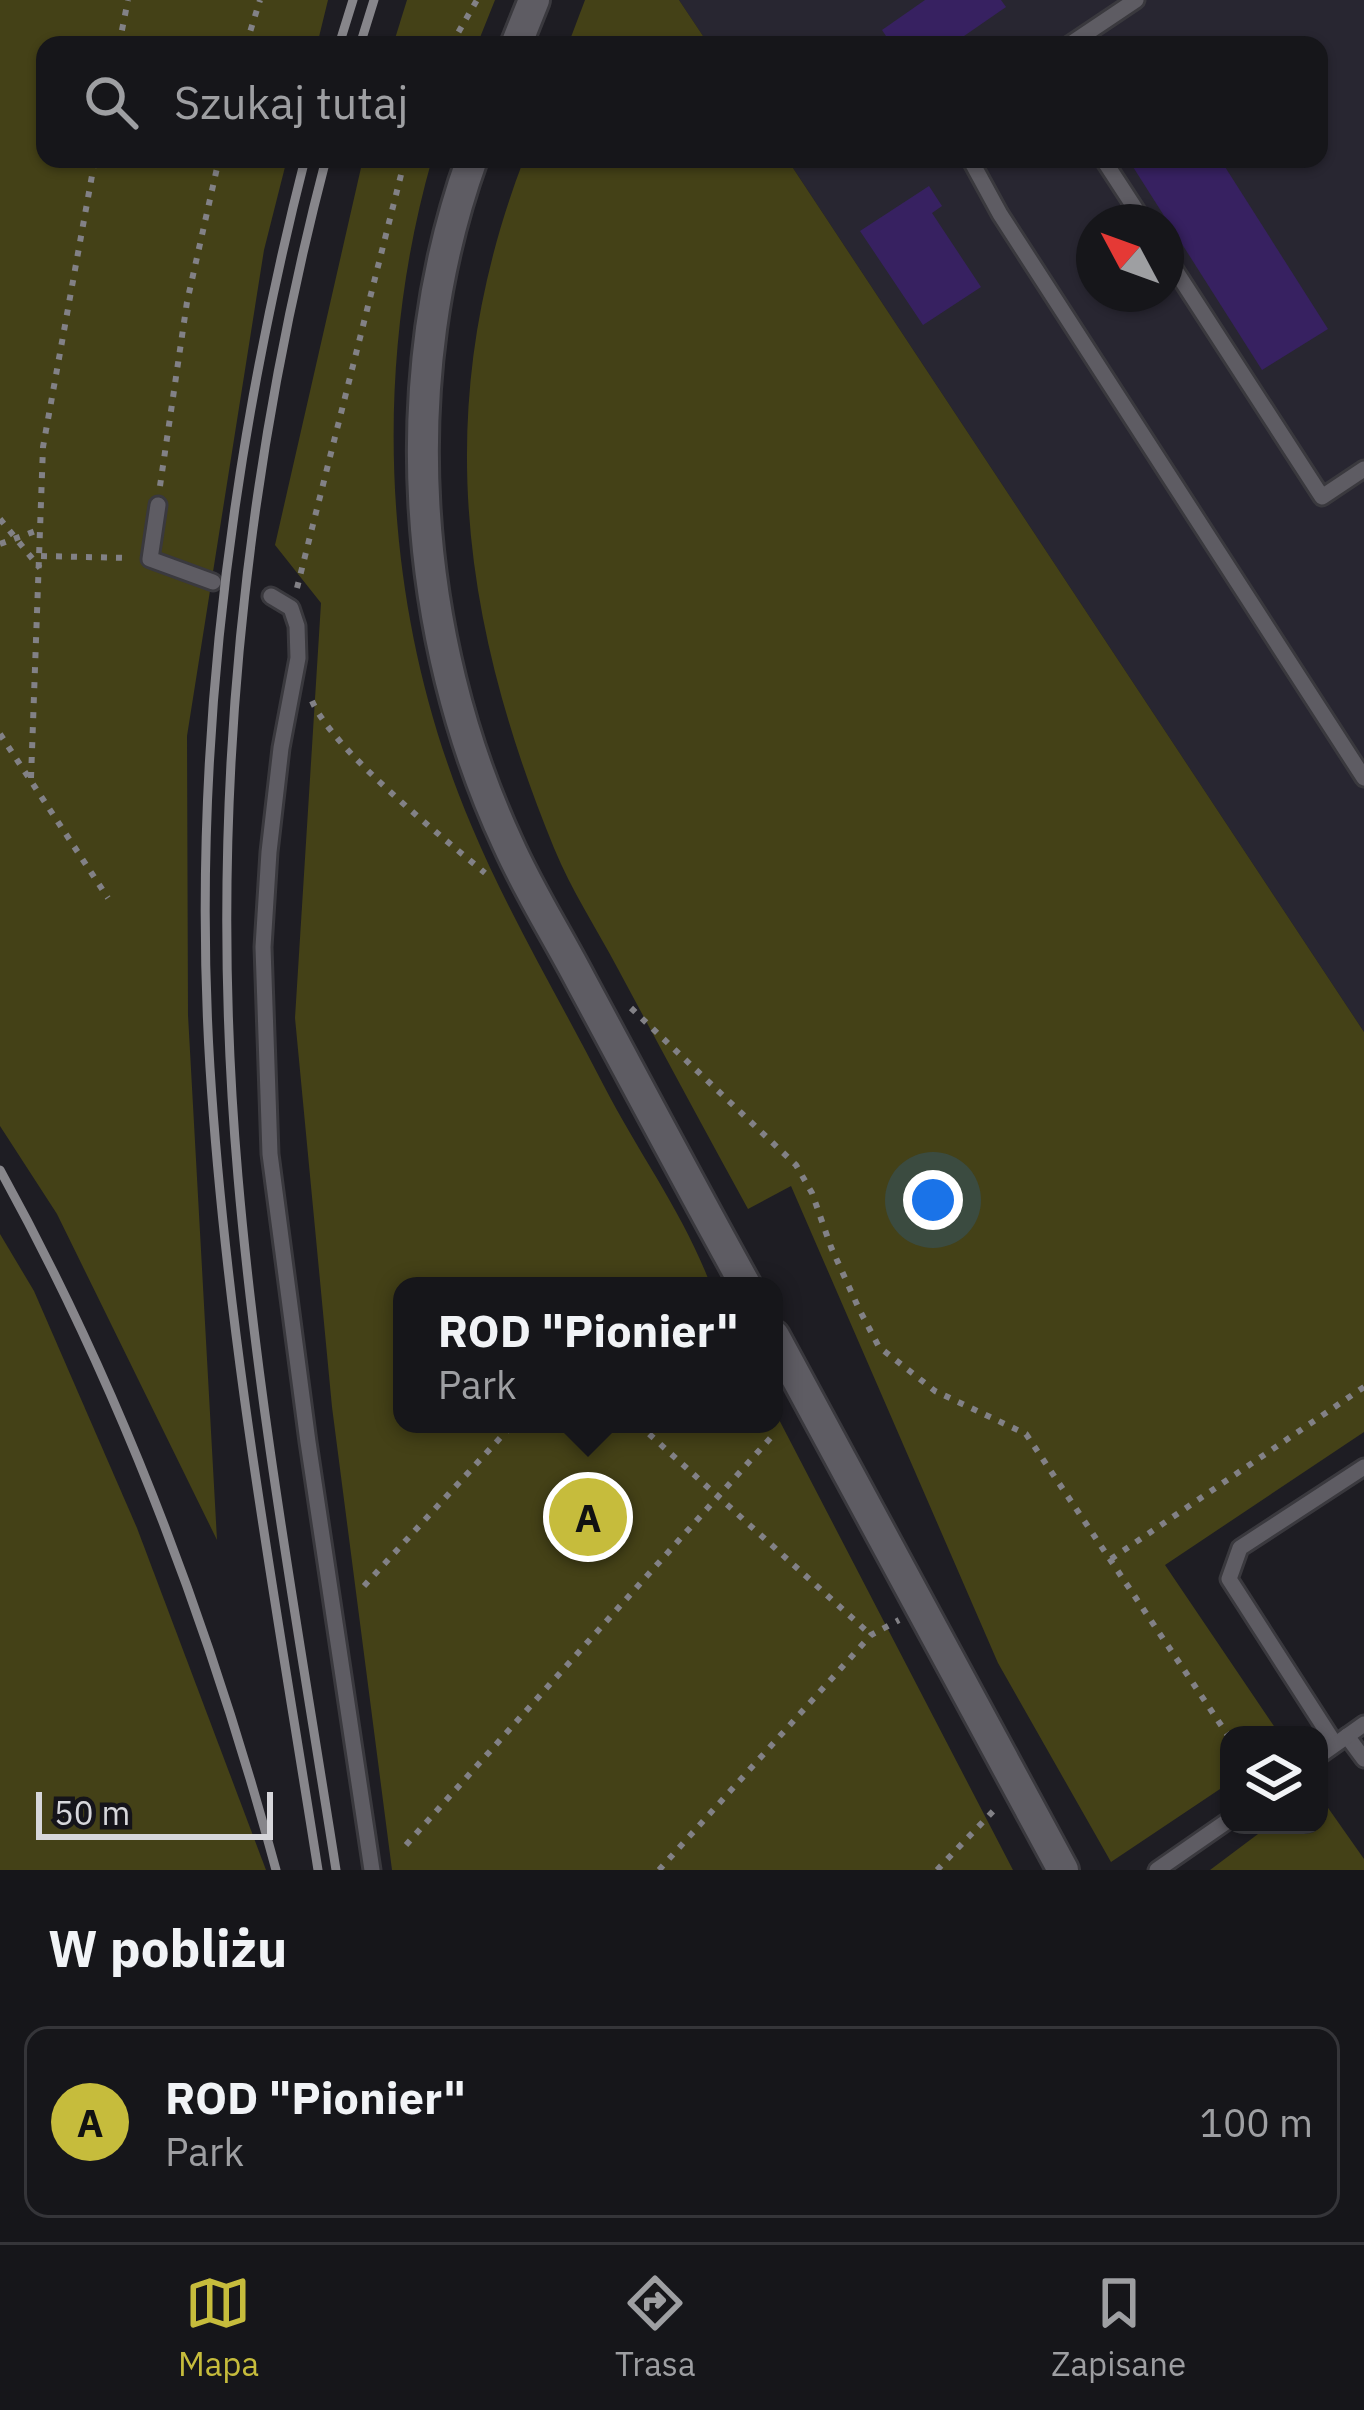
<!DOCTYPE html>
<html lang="pl">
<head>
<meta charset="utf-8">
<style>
	body { margin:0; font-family:"IBM Plex Sans",sans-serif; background:#1f1f23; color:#f1f3f6 }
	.controls { position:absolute; right:36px; bottom:36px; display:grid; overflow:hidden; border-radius:24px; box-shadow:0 3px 9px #0004 }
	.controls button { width:108px; height:108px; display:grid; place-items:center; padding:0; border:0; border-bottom:3px solid #353539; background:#16161a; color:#f1f3f6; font:60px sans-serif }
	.compass { position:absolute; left:1076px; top:204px; width:108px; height:108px; border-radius:50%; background:#16161a; box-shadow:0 3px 9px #0004; rotate:311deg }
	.scale { position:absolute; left:36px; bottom:30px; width:237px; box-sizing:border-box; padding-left:12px; border:6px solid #d7d7db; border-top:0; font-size:33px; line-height:42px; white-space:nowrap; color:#d7d7db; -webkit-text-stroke:9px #15141a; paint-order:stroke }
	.you { position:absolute; left:933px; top:1200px; width:42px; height:42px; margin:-30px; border:9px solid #fff; border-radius:50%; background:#1a73e8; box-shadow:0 0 0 18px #1a73e833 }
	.badge { display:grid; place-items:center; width:78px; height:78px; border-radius:50%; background:#c6bc3c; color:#111; font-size:39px; font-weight:700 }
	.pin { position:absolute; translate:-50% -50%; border:6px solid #fff; box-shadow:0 3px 12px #0006 }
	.popup { position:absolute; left:393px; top:1277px; width:390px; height:156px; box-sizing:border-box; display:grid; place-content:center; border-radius:24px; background:#16161a; filter:drop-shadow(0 3px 9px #0005); font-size:39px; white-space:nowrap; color:#9e9fa2 }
	.popup b { font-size:45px; color:#f1f3f6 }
	.popup::after { content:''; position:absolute; left:50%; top:100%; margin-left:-24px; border:24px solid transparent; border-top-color:#16161a }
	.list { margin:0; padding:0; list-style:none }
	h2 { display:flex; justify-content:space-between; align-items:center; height:156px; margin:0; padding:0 48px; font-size:51px }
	h2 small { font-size:39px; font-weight:400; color:#9e9fa2 }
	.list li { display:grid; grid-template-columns:78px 1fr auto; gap:36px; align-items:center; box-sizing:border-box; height:192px; margin:0 24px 24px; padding:0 24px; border:3px solid #353539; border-radius:24px }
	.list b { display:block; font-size:45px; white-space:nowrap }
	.list p { margin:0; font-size:39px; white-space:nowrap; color:#9e9fa2 }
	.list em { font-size:39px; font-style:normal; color:#9e9fa2 }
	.icon { flex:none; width:66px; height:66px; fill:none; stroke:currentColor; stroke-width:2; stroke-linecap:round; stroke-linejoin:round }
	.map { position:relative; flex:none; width:1364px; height:1870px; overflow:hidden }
	.search { position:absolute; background:#16161a; box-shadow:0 3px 9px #0004; left:36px; right:36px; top:36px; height:132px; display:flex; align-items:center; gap:30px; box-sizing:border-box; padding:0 42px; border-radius:24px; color:#9e9fa2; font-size:45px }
	.sheet { height:372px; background:#16161a }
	nav { display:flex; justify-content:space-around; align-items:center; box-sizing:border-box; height:168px; border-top:3px solid #353539; background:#16161a; font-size:33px; color:#9e9fa2 }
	nav a { display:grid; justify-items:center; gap:6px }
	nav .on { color:#c6bc3c }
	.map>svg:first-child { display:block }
	.built { fill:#282631; fill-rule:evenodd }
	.green { fill:#444117 }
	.building { fill:#372161 }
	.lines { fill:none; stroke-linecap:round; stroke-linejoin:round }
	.service-casing { stroke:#3a393e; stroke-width:21 }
	.minor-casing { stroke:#3a393e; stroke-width:36 }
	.path { stroke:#828186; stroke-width:6; stroke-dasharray:6 9; stroke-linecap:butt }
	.service { stroke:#5e5c63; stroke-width:15 }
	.minor { stroke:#5e5c63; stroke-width:30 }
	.rail { stroke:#87868b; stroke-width:9 }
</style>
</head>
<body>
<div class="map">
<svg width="1364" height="1870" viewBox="0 0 1364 1870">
	<rect width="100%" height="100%" fill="#1e1d23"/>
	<path class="built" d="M679,0H1364V1032L787,159H1319V45H709ZM1094,222H1166V294H1094Z"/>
	<g class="green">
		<path d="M0,0H328L317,45H45V159H287L264,250L187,736L188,1015L217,1540L57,1214L0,1126Z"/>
		<path d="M407,0H495L477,45H393Z"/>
		<path d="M585,0H679L709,45H568Z"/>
		<path d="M363,159H432C370,376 383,619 472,827C509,915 560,1000 604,1086C639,1154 684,1214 711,1286H402V1424H774V1410L1013,1870H392L332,1407L295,1018L321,603L275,545Z"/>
		<path d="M524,159H787L1364,1032V1432L1165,1565L1280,1735H1229V1783L1111,1862L998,1663L791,1186L748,1209C704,1129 661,1049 618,969C597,929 571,890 554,848C458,614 432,399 524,159Z"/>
		<path d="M0,1234L34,1291L137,1528L266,1870H0Z"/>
		<path d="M1319,1795L1364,1859V1870H1210L1270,1825H1319Z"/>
	</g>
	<g class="building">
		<path d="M925,0H1001L1006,7L951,45H892L882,30Z"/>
		<path d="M1128,159H1220L1328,329L1262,370Z"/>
		<path d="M929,186L942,206L932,213L981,287L923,325L860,231Z"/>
	</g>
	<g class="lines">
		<g class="service-casing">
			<g id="service">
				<path d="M1069,45L1136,0"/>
				<path d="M970,159L1000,214L1364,778"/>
				<path d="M1103,159L1144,222"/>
				<path d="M1166,256L1322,497L1364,469"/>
				<path d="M158,505L150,559L213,582"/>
				<path d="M271,596L291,608L297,626L298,658L281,748L269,852L263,947L270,1154L308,1442L372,1870"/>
				<path d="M1347,1736L1364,1759"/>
				<path d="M1335,1744L1229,1579L1240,1548L1364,1467"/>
				<path d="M1319,1756L1364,1724"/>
				<path d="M1157,1870L1229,1820"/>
			</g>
		</g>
		<g class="minor-casing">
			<g id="minor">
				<path d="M516,45L534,0"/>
				<path d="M472,159C394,376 411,636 508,844C529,891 557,935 581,981C636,1083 690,1185 746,1286"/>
				<path d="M774,1336L1063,1870"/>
			</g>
		</g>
		<g class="path">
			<path d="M119,45L128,0"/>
			<path d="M246,45L260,0"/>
			<path d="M451,45L477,0"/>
			<path d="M160,486L187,302L219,159"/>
			<path d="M0,519L40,568"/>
			<path d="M0,544L41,529"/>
			<path d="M41,556L129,558"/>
			<path d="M297,588L405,159"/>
			<path d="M312,701C334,751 441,836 485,873"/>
			<path d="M0,734L108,898"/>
			<path d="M31,778L43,447L95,159"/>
			<path d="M631,1008L796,1165L812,1193L831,1247L859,1309L879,1347L935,1391L1026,1434L1229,1737"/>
			<path d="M638,1424L871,1635"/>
			<path d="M1111,1559L1364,1387"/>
			<path d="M364,1586L513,1424"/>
			<path d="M406,1845L774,1434"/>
			<path d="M659,1870L871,1635L899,1620"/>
			<path d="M937,1870L998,1806"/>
		</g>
		<use href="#service" class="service"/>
		<use href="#minor" class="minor"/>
		<g class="rail">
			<path d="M339,45L353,0"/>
			<path d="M360,45L374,0"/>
			<path d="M305,159C229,457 191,761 210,1068C227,1337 276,1604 318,1870"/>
			<path d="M326,159C239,492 208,834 238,1177C258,1409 300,1640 336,1870"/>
			<path d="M0,1170C122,1391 210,1626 276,1870"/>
		</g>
	</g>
</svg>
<div class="controls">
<button><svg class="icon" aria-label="layers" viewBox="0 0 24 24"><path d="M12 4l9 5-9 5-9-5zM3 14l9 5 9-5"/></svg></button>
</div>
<svg class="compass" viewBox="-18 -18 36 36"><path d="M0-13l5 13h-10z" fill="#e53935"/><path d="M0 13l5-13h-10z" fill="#9e9fa2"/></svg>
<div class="scale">50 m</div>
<div class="you"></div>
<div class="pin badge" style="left:588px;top:1517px">A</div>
<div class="popup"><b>ROD &quot;Pionier&quot;</b>Park</div>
<div class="search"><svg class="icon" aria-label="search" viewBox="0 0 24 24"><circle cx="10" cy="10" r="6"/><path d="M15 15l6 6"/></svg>Szukaj tutaj</div>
</div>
<section class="sheet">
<h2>W pobliżu<small></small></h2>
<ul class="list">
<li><span class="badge">A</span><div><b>ROD &quot;Pionier&quot;</b><p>Park</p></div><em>100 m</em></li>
</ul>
</section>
<nav>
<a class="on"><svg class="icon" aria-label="map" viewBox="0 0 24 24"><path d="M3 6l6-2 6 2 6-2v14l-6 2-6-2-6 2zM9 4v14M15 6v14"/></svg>Mapa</a>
<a><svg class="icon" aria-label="directions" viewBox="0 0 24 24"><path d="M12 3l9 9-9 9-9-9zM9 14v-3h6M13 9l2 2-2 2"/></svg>Trasa</a>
<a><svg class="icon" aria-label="saved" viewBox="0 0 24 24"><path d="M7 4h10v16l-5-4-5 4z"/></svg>Zapisane</a>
</nav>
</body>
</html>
